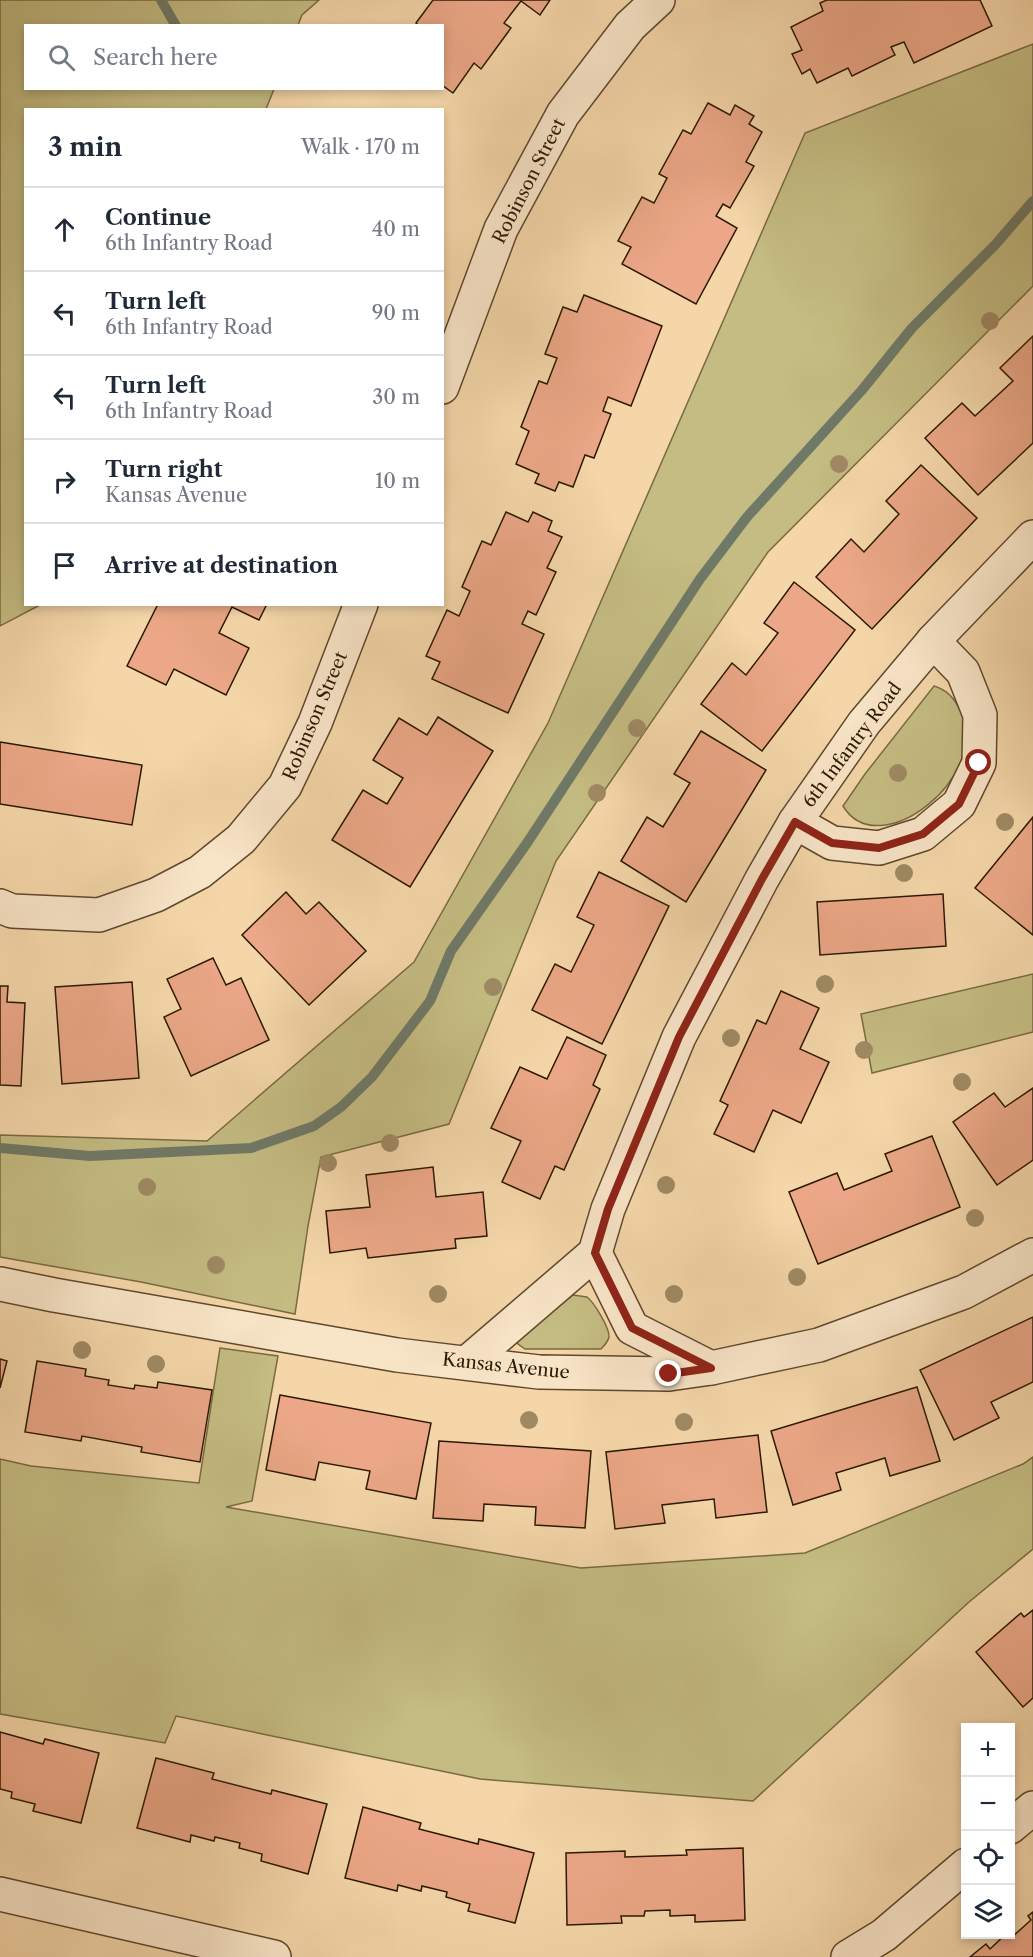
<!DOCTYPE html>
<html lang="en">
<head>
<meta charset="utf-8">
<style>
	body { margin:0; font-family:"Libre Caslon Text",serif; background:#f2f2f3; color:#1f2937 }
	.controls { position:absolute; right:18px; bottom:18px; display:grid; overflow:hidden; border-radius:0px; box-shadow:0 3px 9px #0003 }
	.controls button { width:54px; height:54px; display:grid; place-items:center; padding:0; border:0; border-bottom:2px solid #e0e1e3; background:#fff; color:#1f2937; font:30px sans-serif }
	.stop { position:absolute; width:18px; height:18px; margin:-14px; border:4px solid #8f2418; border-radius:50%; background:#fff }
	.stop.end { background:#8f2418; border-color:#fff; box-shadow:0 2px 6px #0008 }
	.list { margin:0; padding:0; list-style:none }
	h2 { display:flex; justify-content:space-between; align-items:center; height:78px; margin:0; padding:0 24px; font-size:26px }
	h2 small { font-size:20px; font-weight:400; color:#747a83 }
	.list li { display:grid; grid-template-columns:39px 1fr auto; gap:18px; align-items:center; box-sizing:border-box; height:84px; padding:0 24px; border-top:2px solid #e0e1e3 }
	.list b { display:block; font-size:22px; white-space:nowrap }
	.list p { margin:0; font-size:20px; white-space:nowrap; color:#747a83 }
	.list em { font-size:20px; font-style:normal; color:#747a83 }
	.icon { flex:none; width:33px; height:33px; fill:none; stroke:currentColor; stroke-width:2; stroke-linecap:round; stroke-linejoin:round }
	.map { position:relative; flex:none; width:1033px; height:1957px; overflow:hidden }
	.search { position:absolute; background:#fff; box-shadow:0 3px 9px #0003; left:24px; top:24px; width:420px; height:66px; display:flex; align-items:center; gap:15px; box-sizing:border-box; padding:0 21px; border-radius:0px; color:#747a83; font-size:22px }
	.panel { position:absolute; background:#fff; box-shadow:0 3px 9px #0003; left:24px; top:108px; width:420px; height:498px; border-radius:0px }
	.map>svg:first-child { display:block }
	.green { fill:#c4bc82; stroke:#786a42; stroke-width:1.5 }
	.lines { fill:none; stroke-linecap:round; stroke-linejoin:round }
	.stream { stroke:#6f7967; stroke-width:10 }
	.building { fill:#eba787; stroke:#2c1903; stroke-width:1.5 }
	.minor-casing { stroke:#5e482c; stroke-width:36 }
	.minor { stroke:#f8e4c7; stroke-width:33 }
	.tree { fill:#9f8963 }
	.route { stroke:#8f2418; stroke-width:8 }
	.labels { text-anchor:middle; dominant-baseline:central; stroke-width:5; stroke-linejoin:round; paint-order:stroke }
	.street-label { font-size:18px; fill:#2c1903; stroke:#f8e4c7 }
</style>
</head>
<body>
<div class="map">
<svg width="1033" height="1957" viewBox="0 0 1033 1957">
	<rect width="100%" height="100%" fill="#f4d6a9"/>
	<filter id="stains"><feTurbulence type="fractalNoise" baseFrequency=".00333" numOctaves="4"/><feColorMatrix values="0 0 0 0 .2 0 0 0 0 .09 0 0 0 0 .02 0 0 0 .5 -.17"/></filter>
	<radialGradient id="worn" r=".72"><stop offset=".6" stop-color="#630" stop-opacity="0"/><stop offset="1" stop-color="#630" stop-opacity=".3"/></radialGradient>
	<g class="green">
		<path d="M0,0H319L302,15L298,25L26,26V88L274,89L266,109L26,110V604L40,605L0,626Z"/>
		<path d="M1033,44V286L768,552L556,861L449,1124L321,1157L308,1226L295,1314L141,1282L0,1257V1135L207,1141L414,962L548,723L805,133Z"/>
		<path d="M934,686C947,690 954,698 960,710C994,775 879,866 843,806L865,774Z"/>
		<path d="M1033,974V1032L872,1073L861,1014Z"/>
		<path d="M573,1295L587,1297C594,1302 610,1329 609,1337C608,1342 604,1346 601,1349H525L518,1344L517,1341L522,1335Z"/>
		<path d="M220,1348L278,1356L252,1501L226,1507L581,1568L805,1553L1023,1464L1033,1457V1549L969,1602L753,1801L480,1779L176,1716L165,1743L0,1714V1459L31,1466L199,1483Z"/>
	</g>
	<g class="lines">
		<g class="stream">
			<path d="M161,0L176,26"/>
			<path d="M0,1148L90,1156L251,1148L314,1126L341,1107L372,1077L430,1001L451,951L527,843L700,579L747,517L862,390L912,328L995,245L1033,201"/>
		</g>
	</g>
	<g class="building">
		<path d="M433,0H550L540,15L521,1L504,23L511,28L481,69L474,63L453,93L442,85V26H419L416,23Z"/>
		<path d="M827,0H980L992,26L914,63L904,42L891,47L895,55L852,76L848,68L817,83L810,69L802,74L792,54L802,50L791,27L823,11L820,3Z"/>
		<path d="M708,103L730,115L735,105L754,116L749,124L762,132L746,162L754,166L730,208L723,204L716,216L737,228L696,304L622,264L631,247L618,241L642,197L654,203L667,178L659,174L683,130L691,134Z"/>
		<path d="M584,295L662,326L631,406L608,397L603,411L611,414L594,458L585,455L573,487L559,482L555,491L535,483L539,474L516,464L529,431L521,427L539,381L547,384L557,358L545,354L563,307L577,312Z"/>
		<path d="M1033,336V443L978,495L925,438L962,403L975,416L1013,381L1000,368Z"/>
		<path d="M921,465L977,518L872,629L816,577L851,539L864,552L899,514L886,501Z"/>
		<path d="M506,512L528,522L533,512L552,521L548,531L562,537L547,568L556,572L536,615L528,611L522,624L544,634L508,713L432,679L440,662L426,656L447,610L459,616L470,591L462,587L482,541L491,545Z"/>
		<path d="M794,582L855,630L762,751L701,704L732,663L746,675L778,633L764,623Z"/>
		<path d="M158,604H267L259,620L232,607L219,633L249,648L226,695L174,669L166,685L127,666Z"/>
		<path d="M438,717L493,751L410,887L332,840L363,790L387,804L403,778L373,760L399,718L427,735Z"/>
		<path d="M701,731L766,770L686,902L621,861L647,817L663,827L690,783L674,774Z"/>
		<path d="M0,742L142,765L132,825L0,804Z"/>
		<path d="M1033,817V935L975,888Z"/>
		<path d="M599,872L669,906L602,1044L532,1010L555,964L571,972L594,925L577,917Z"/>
		<path d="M286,892L306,914L319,902L366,951L309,1005L242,935Z"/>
		<path d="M943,894L946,946L820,955L817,902Z"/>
		<path d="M213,958L226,985L241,978L269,1040L191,1076L164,1017L181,1009L167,979Z"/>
		<path d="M132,982L139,1078L62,1084L55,987Z"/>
		<path d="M0,986H8L7,1002L25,1003L21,1086L0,1085Z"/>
		<path d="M781,991L819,1008L800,1049L829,1062L801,1123L773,1110L754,1152L714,1134L728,1105L720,1101L757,1020L766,1024Z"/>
		<path d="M567,1037L606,1055L593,1085L600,1089L564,1170L555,1166L540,1199L502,1182L521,1141L491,1128L520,1067L547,1079Z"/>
		<path d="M1033,1088V1160L997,1185L953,1122L994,1093L1005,1107Z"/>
		<path d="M932,1136L960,1207L818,1264L789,1192L837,1173L844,1190L892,1171L885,1154Z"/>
		<path d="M433,1167L436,1197L483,1192L487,1236L455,1239L456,1248L368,1258L366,1248L330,1253L326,1211L370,1207L366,1175Z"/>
		<path d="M1033,1317V1382L991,1402L999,1418L954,1440L920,1370Z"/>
		<path d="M0,1359L7,1361L0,1388Z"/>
		<path d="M37,1361L86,1369L85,1376L109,1380L108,1385L134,1389L135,1385L157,1388L158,1382L212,1390L200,1462L141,1452L142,1447L82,1436L81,1441L25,1432Z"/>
		<path d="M917,1387L940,1461L890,1476L885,1458L836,1473L841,1490L793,1505L771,1431Z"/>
		<path d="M280,1395L431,1423L416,1499L366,1489L370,1471L319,1462L315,1480L266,1470Z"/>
		<path d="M758,1435L767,1512L716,1518L714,1499L662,1505L665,1523L615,1529L606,1452Z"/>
		<path d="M439,1441L591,1451L585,1528L535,1525L536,1507L484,1504L483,1521L433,1518Z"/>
		<path d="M1033,1610V1698L1023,1707L976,1652L1021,1613L1024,1617Z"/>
		<path d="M0,1732L43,1744L45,1739L99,1753L81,1823L33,1811L35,1804L11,1798L12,1792L0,1789Z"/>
		<path d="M156,1758L214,1773L212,1779L271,1794L272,1790L327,1804L308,1874L261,1861L262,1854L239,1848L240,1843L215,1837L214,1841L191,1835L190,1842L137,1828Z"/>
		<path d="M363,1807L421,1823L419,1829L478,1844L479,1839L534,1853L515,1923L468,1911L470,1904L446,1897L447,1892L422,1886L421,1891L398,1885L397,1891L345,1878Z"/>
		<path d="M743,1848L745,1920L695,1922V1915L670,1916V1910L645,1911L644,1916H621L622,1923L567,1925L566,1853L625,1851V1857L687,1855L686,1850Z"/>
		<path d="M1033,1912V1957H970L986,1944L990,1949L1006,1934L1012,1937L1031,1920L1028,1916Z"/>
	</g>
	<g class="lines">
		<g class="minor-casing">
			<g id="minor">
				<path d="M442,387L501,229L563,114L630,26L658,0"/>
				<path d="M795,822L832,843L879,848L923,834L959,804L979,763L980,715L963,672L933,641"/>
				<path d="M0,906L12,911L99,915L156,895L200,872L241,839L285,786L315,723L361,604"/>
				<path d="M595,1253L632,1328L711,1368"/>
				<path d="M0,1284L54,1295L397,1355L539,1372L669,1374L711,1368L819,1345L964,1292L1033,1255"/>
				<path d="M468,1362L595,1253L608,1209L679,1037L762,879L795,822L864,723L933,641L1033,537"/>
				<path d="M1010,1827L1033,1808"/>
				<path d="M0,1894L274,1957"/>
				<path d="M848,1957L884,1935L966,1865"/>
			</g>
		</g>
		<use href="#minor" class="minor"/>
	</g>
	<g class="tree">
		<circle cx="990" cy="321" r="9"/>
		<circle cx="839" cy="464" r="9"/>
		<circle cx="637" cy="728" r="9"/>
		<circle cx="898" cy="773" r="9"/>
		<circle cx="597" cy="793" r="9"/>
		<circle cx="1005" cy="822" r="9"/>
		<circle cx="904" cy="873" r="9"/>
		<circle cx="825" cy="984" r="9"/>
		<circle cx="493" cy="987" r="9"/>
		<circle cx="731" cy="1038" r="9"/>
		<circle cx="864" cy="1050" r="9"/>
		<circle cx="962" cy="1082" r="9"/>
		<circle cx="390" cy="1143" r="9"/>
		<circle cx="328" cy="1163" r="9"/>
		<circle cx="666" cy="1185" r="9"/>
		<circle cx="147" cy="1187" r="9"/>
		<circle cx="975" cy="1218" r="9"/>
		<circle cx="216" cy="1265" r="9"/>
		<circle cx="797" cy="1277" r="9"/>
		<circle cx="438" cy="1294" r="9"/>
		<circle cx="674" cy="1294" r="9"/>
		<circle cx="82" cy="1350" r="9"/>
		<circle cx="156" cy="1364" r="9"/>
		<circle cx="529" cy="1420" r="9"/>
		<circle cx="684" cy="1422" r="9"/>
	</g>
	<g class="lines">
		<path class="route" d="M669,1374L711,1368L632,1328L595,1253L608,1209L679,1037L762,879L795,822L832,843L879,848L923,834L959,804L979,763"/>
	</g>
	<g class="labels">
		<g class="street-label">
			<text transform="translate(529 181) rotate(-63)">Robinson Street</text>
			<text transform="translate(315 716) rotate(-67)">Robinson Street</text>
			<text transform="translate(852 745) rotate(-53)">6th Infantry Road</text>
			<text transform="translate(506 1366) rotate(6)">Kansas Avenue</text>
		</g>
	</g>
	<rect width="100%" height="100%" filter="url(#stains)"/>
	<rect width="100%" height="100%" fill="url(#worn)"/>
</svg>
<div class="controls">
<button>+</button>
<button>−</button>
<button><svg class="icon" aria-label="locate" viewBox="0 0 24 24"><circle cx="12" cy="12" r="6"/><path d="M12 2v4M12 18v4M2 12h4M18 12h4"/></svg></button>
<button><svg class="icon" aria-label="layers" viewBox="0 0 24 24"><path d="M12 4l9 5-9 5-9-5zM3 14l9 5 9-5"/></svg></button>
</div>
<div class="stop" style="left:979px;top:763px"></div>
<div class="stop end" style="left:669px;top:1374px"></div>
<div class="search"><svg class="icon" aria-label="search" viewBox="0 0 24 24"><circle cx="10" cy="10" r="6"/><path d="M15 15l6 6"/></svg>Search here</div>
<section class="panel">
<h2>3 min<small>Walk · 170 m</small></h2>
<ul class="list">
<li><svg class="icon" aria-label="ahead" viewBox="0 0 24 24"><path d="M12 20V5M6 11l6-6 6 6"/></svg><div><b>Continue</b><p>6th Infantry Road</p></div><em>40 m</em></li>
<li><svg class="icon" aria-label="left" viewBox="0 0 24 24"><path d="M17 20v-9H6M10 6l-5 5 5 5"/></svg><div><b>Turn left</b><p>6th Infantry Road</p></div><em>90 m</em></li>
<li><svg class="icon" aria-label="left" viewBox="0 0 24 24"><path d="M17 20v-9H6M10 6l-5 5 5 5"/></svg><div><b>Turn left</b><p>6th Infantry Road</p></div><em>30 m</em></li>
<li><svg class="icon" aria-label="right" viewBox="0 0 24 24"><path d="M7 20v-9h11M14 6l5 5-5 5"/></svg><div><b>Turn right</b><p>Kansas Avenue</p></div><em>10 m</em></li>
<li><svg class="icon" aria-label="arrive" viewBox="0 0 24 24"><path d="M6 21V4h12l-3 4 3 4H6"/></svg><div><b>Arrive at destination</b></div></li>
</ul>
</section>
</div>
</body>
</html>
